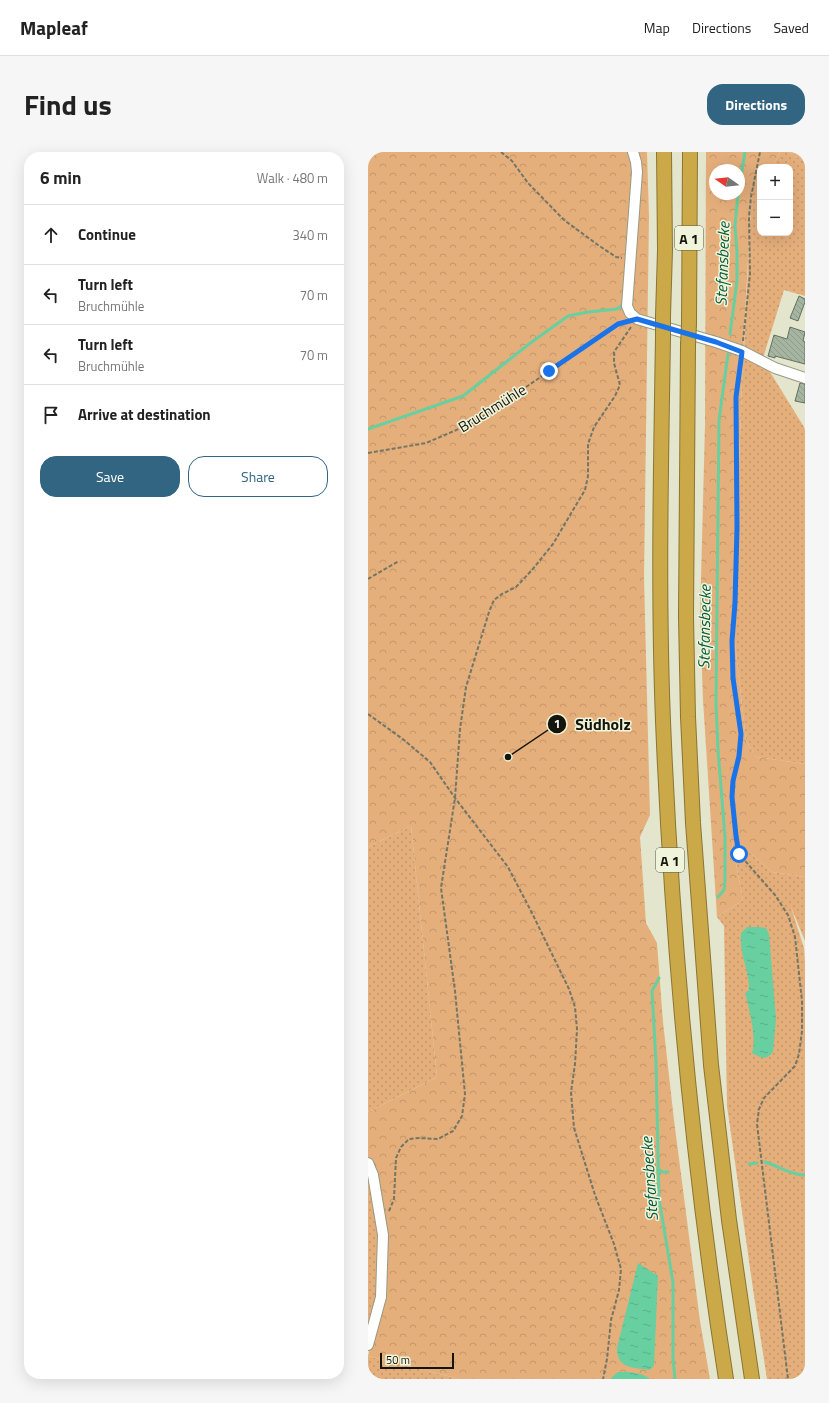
<!DOCTYPE html>
<html lang="en">
<head>
<meta charset="utf-8">
<style>
	body { margin:0; font-family:"Titillium Web",sans-serif; background:#f6f6f6; color:#222 }
	.controls { position:absolute; right:12px; top:12px; display:grid; overflow:hidden; border-radius:8px; box-shadow:0 4px 16px #0002 }
	.controls button { width:36px; height:36px; display:grid; place-items:center; padding:0; border:0; border-bottom:1px solid #e0e0e0; background:#fff; color:#222; font:20px sans-serif }
	.compass { position:absolute; left:341px; top:12px; width:36px; height:36px; border-radius:50%; background:#fff; box-shadow:0 4px 16px #0002; rotate:284deg }
	.scale { position:absolute; left:12px; bottom:10px; width:74px; box-sizing:border-box; padding-left:4px; border:2px solid #14150c; border-top:0; font-size:11px; line-height:14px; white-space:nowrap; color:#14150c; -webkit-text-stroke:3px #f0f4da; paint-order:stroke }
	.stop { position:absolute; width:12px; height:12px; margin:-9px; border:3px solid #1a73e8; border-radius:50%; background:#fff }
	.stop.end { background:#1a73e8; border-color:#fff; box-shadow:0 1px 4px #0008 }
	.list { margin:0; padding:0; list-style:none }
	h2 { display:flex; justify-content:space-between; align-items:center; height:52px; margin:0; padding:0 16px; font-size:17px }
	h2 small { font-size:13px; font-weight:400; color:#767676 }
	.list li { display:grid; grid-template-columns:26px 1fr auto; gap:12px; align-items:center; box-sizing:border-box; height:60px; padding:0 16px; border-top:1px solid #e0e0e0 }
	.list b { display:block; font-size:15px; white-space:nowrap }
	.list p { margin:0; font-size:13px; white-space:nowrap; color:#767676 }
	.list em { font-size:13px; font-style:normal; color:#767676 }
	.actions { display:flex; gap:8px; padding:12px 16px }
	.actions a { flex:1; padding:9px 0; border:1px solid #326582; border-radius:16px; text-align:center; font-size:14px; color:#326582 }
	.actions .main { background:#326582; color:#fff }
	.icon { flex:none; width:22px; height:22px; fill:none; stroke:currentColor; stroke-width:2; stroke-linecap:round; stroke-linejoin:round }
	.map { position:relative; flex:none; width:437px; height:1227px; overflow:hidden; border-radius:16px }
	header { display:flex; align-items:center; gap:24px; box-sizing:border-box; height:56px; padding:0 20px; background:#fff; border-bottom:1px solid #e0e0e0 }
	header strong { font-size:19px }
	nav { display:flex; gap:22px; margin-inline-start:auto; font-size:14px }
	.intro { display:flex; align-items:center; justify-content:space-between; box-sizing:border-box; height:96px; padding:0 24px }
	h1 { margin:0; font-size:28px }
	.button { padding:10px 18px; border-radius:16px; background:#326582; color:#fff; font-size:14px; font-weight:700 }
	main { display:flex; gap:24px; padding:0 24px }
	aside { flex:1; background:#fff; border-radius:16px; box-shadow:0 4px 16px #0002 }
	.map>svg:first-child { display:block }
	.grass { fill:url(#grass-dots) }
	.forest { fill:url(#forest-crowns); fill-rule:evenodd }
	.water { fill:url(#water-ripples) }
	.lines { fill:none; stroke-linecap:round; stroke-linejoin:round }
	.stream { stroke:#67cfa0; stroke-width:3 }
	.building { fill:url(#building-back-hatch); stroke:#62705e }
	.minor-casing { stroke:#979a82; stroke-width:12 }
	.highway-casing { stroke:#8b7533; stroke-width:16 }
	.path { stroke:#737565; stroke-width:2; stroke-dasharray:4 2; stroke-linecap:butt }
	.minor { stroke:#fff; stroke-width:10 }
	.highway { stroke:#cba848; stroke-width:14 }
	.highway-bridge-casing { stroke:#8b7533; stroke-width:16; stroke-linecap:butt }
	.highway-bridge { stroke:#cba848; stroke-width:14 }
	.route { stroke:#1a73e8; stroke-width:5 }
	.labels { text-anchor:middle; dominant-baseline:central; stroke-width:3; stroke-linejoin:round; paint-order:stroke }
	.shield { fill:#f0f4da; stroke:#56584a; stroke-width:1 }
	.shield-label { font-size:14px; font-weight:bold; fill:#14150c }
	.street-label { font-size:15px; fill:#14150c; stroke:#f0f4da }
	.water-label { font-size:16px; font-style:italic; fill:#035b3d; stroke:#f0f4da }
	.leader { fill:none; stroke:#14150c; stroke-width:1.5 }
	.callout-dot { fill:#14150c; stroke:#f0f4da; stroke-width:1.5 }
	.mark-label { font-size:12px; text-anchor:middle; font-weight:bold; fill:#fff }
	.callout-label { font-size:16px; text-anchor:middle; font-weight:bold; fill:#14150c; stroke:#f0f4da; stroke-width:3; stroke-linejoin:round; paint-order:stroke }
</style>
</head>
<body>
<header>
<strong>Mapleaf</strong>
<nav><a>Map</a><a>Directions</a><a>Saved</a></nav>
</header>
<div class="intro"><h1>Find us</h1><a class="button">Directions</a></div>
<main>
<aside>
<h2>6 min<small>Walk · 480 m</small></h2>
<ul class="list">
<li><svg class="icon" aria-label="ahead" viewBox="0 0 24 24"><path d="M12 20V5M6 11l6-6 6 6"/></svg><div><b>Continue</b></div><em>340 m</em></li>
<li><svg class="icon" aria-label="left" viewBox="0 0 24 24"><path d="M17 20v-9H6M10 6l-5 5 5 5"/></svg><div><b>Turn left</b><p>Bruchmühle</p></div><em>70 m</em></li>
<li><svg class="icon" aria-label="left" viewBox="0 0 24 24"><path d="M17 20v-9H6M10 6l-5 5 5 5"/></svg><div><b>Turn left</b><p>Bruchmühle</p></div><em>70 m</em></li>
<li><svg class="icon" aria-label="arrive" viewBox="0 0 24 24"><path d="M6 21V4h12l-3 4 3 4H6"/></svg><div><b>Arrive at destination</b></div></li>
</ul>
<div class="actions"><a class="main">Save</a><a>Share</a></div>
</aside>
<div class="map">
<svg width="437" height="1227" viewBox="0 0 437 1227">
	<defs>
		<pattern id="grass-dots" width="8" height="8" patternUnits="userSpaceOnUse"><rect width="8" height="8" fill="#e5af7c"/><path d="M2 2h.1M6 6h.1" fill="none" stroke="#c4966a" stroke-width="1.8" stroke-linecap="round"/></pattern>
		<pattern id="forest-crowns" width="20" height="18" patternUnits="userSpaceOnUse"><rect width="20" height="18" fill="#e5af7c"/><path d="M2 6a3 3 0 1 1 6 0M12 15a3 3 0 1 1 6 0" fill="none" stroke="#c4966a"/></pattern>
		<pattern id="water-ripples" width="26" height="14" patternUnits="userSpaceOnUse"><rect width="26" height="14" fill="#67cfa0"/><path d="M2 4q2-2 4 0t4 0M15 11q2-2 4 0t4 0" fill="none" stroke="#58b189"/></pattern>
		<pattern id="building-back-hatch" width="6" height="6" patternUnits="userSpaceOnUse"><rect width="6" height="6" fill="#a6b5a1"/><path d="M-1 5l2 2M0 0l6 6M5-1l2 2" fill="none" stroke="#8e9b89"/></pattern>
	</defs>
	<rect width="100%" height="100%" fill="#e3e6cd"/>
	<g class="grass">
		<path d="M412,0H420L437,9V144L416,138L395,206L376,197L384,32L392,30V81H422V15H405Z"/>
		<path d="M375,203L399,215L436,275L437,278V612L388,605L378,588L365,474Z"/>
		<path d="M43,674L69,925L0,960V695Z"/>
		<path d="M370,690L404,720L437,725V789L423,755L436,796L437,810V1227H399L386,1144L359,954L356,774L349,765L375,748L364,691Z"/>
		<path d="M0,1014L13,1082L11,1146L0,1184Z"/>
		<path d="M0,1204L92,1227H0Z"/>
	</g>
	<g class="forest">
		<path d="M0,0H279L281,64L276,425L282,663L272,685L278,771L289,791L295,870L306,968L332,1169L342,1227H92L0,1204L15,1146L7,1026L0,1006V960L69,925L43,674L0,695Z"/>
		<path d="M338,0H412L405,15H392V30L384,32L375,203L365,474L378,588L388,605L437,612V725L404,720L370,690L364,691L375,748L349,765L335,548L332,466L337,272ZM347,18H371V42H347Z"/>
		<path d="M420,0H437V9Z"/>
	</g>
	<g class="water">
		<path d="M379,775H391L398,776L401,782L408,867L405,900C397,909 394,906 384,901C389,887 381,856 377,841L381,838C381,817 371,802 373,781Z"/>
		<path d="M270,1111L290,1124L286,1214L281,1218C264,1215 249,1217 249,1196Z"/>
		<path d="M250,1220C260,1220 274,1220 282,1227H242Z"/>
	</g>
	<g class="lines">
		<g class="stream">
			<path d="M371,36L377,0"/>
			<path d="M362,182L369,129V99L367,74L370,42"/>
			<path d="M0,277L95,244L161,192L200,164L220,160L249,157L256,152"/>
			<path d="M350,745L356,738L357,728V685L350,598L348,551L351,268L360,202"/>
			<path d="M291,826L284,839L288,910L291,1047L305,1130V1207L307,1227"/>
			<path d="M397,1010C411,1014 422,1023 437,1023"/>
			<path d="M381,1012L389,1011"/>
			<path d="M290,1017L295,1020H300"/>
		</g>
	</g>
	<g class="building">
		<path d="M431,144L437,147V150L430,169L422,166Z"/>
		<path d="M422,175L437,180L435,189L437,190V212L407,204V206L400,204L406,183L419,187Z"/>
		<path d="M432,231L437,232V251L427,249Z"/>
	</g>
	<g class="lines">
		<g class="minor-casing">
			<g id="minor">
				<path d="M265,0L268,10L269,20L259,154L262,161L269,167L348,190L374,199L407,216L437,226"/>
				<path d="M0,1011L5,1023L15,1083L13,1145L0,1193"/>
			</g>
		</g>
		<g class="highway-casing">
			<g id="highway">
				<path d="M295,164L297,98L296,0"/>
				<path d="M321,172L322,0"/>
				<path d="M295,185C293,313 290,441 295,569C304,789 324,1009 358,1227"/>
				<path d="M320,193L318,465L320,565L325,671L343,913L361,1068L384,1227"/>
			</g>
		</g>
		<g class="path">
			<path d="M133,0L144,9L160,31L196,68L230,93L248,105L254,106"/>
			<path d="M375,189L382,122L381,65L383,45L392,0"/>
			<path d="M373,210L368,245L369,376L367,451L364,489L365,526L373,582L371,604L365,629L364,645L365,664L371,702L407,743L420,763L427,785L434,849V879L431,902L427,914L396,946L391,957L389,972L420,1227"/>
			<path d="M0,301L58,291L107,270L250,172L258,170"/>
			<path d="M0,427L31,409"/>
			<path d="M0,562L36,588L62,610L87,646L140,715L163,759L201,837L207,855L209,877L207,912L203,940L206,976L227,1043L246,1092L253,1117L251,1138L243,1168L239,1207L235,1227"/>
			<path d="M21,1059L26,1047L28,1006L33,995L41,987L51,986L70,987L85,979L94,964L97,942L87,839L73,736L87,646L92,577L98,535L121,460L126,448L134,442L148,435L164,418L185,392L202,363L217,338L220,324V292L226,275L247,244L252,233L246,211V200L263,175"/>
		</g>
		<use href="#minor" class="minor"/>
		<use href="#highway" class="highway"/>
		<g class="highway-bridge-casing">
			<g id="highway-bridge">
				<path d="M295,185V164"/>
				<path d="M320,193L321,172"/>
			</g>
		</g>
		<use href="#highway-bridge" class="highway-bridge"/>
	</g>
	<g class="lines">
		<path class="route" d="M181,219L250,172L269,167L348,190L374,200L368,245L369,376L367,451L364,489L365,526L373,582L371,604L365,629L364,645L368,684L371,702"/>
	</g>
	<g class="labels">
		<g class="shield">
			<rect x="307" y="74" width="28" height="24" rx="3"/>
			<rect x="288" y="696" width="28" height="24" rx="3"/>
		</g>
		<g class="shield-label">
			<text x="321" y="86">A 1</text>
			<text x="302" y="708">A 1</text>
		</g>
		<g class="street-label">
			<text transform="translate(124 256) rotate(-32)">Bruchmühle</text>
		</g>
		<g class="water-label">
			<text transform="translate(354 112) rotate(-88)">Stefansbecke</text>
			<text transform="translate(336 475) rotate(-89)">Stefansbecke</text>
			<text transform="translate(281 1027) rotate(-94)">Stefansbecke</text>
		</g>
	</g>
	<path class="leader" d="M140 605L189 572"/>
	<g class="callout-dot">
		<circle cx="140" cy="605" r="4"/>
		<circle cx="189" cy="572" r="10"/>
	</g>
	<g class="mark-label">
		<text x="189" y="576">1</text>
	</g>
	<g class="callout-label">
		<text x="235" y="578">Südholz</text>
	</g>
</svg>
<div class="controls">
<button>+</button>
<button>−</button>
</div>
<svg class="compass" viewBox="-18 -18 36 36"><path d="M0-13l5 13h-10z" fill="#e53935"/><path d="M0 13l5-13h-10z" fill="#767676"/></svg>
<div class="scale">50 m</div>
<div class="stop" style="left:371px;top:702px"></div>
<div class="stop end" style="left:181px;top:219px"></div>
</div>
</main>
</body>
</html>
